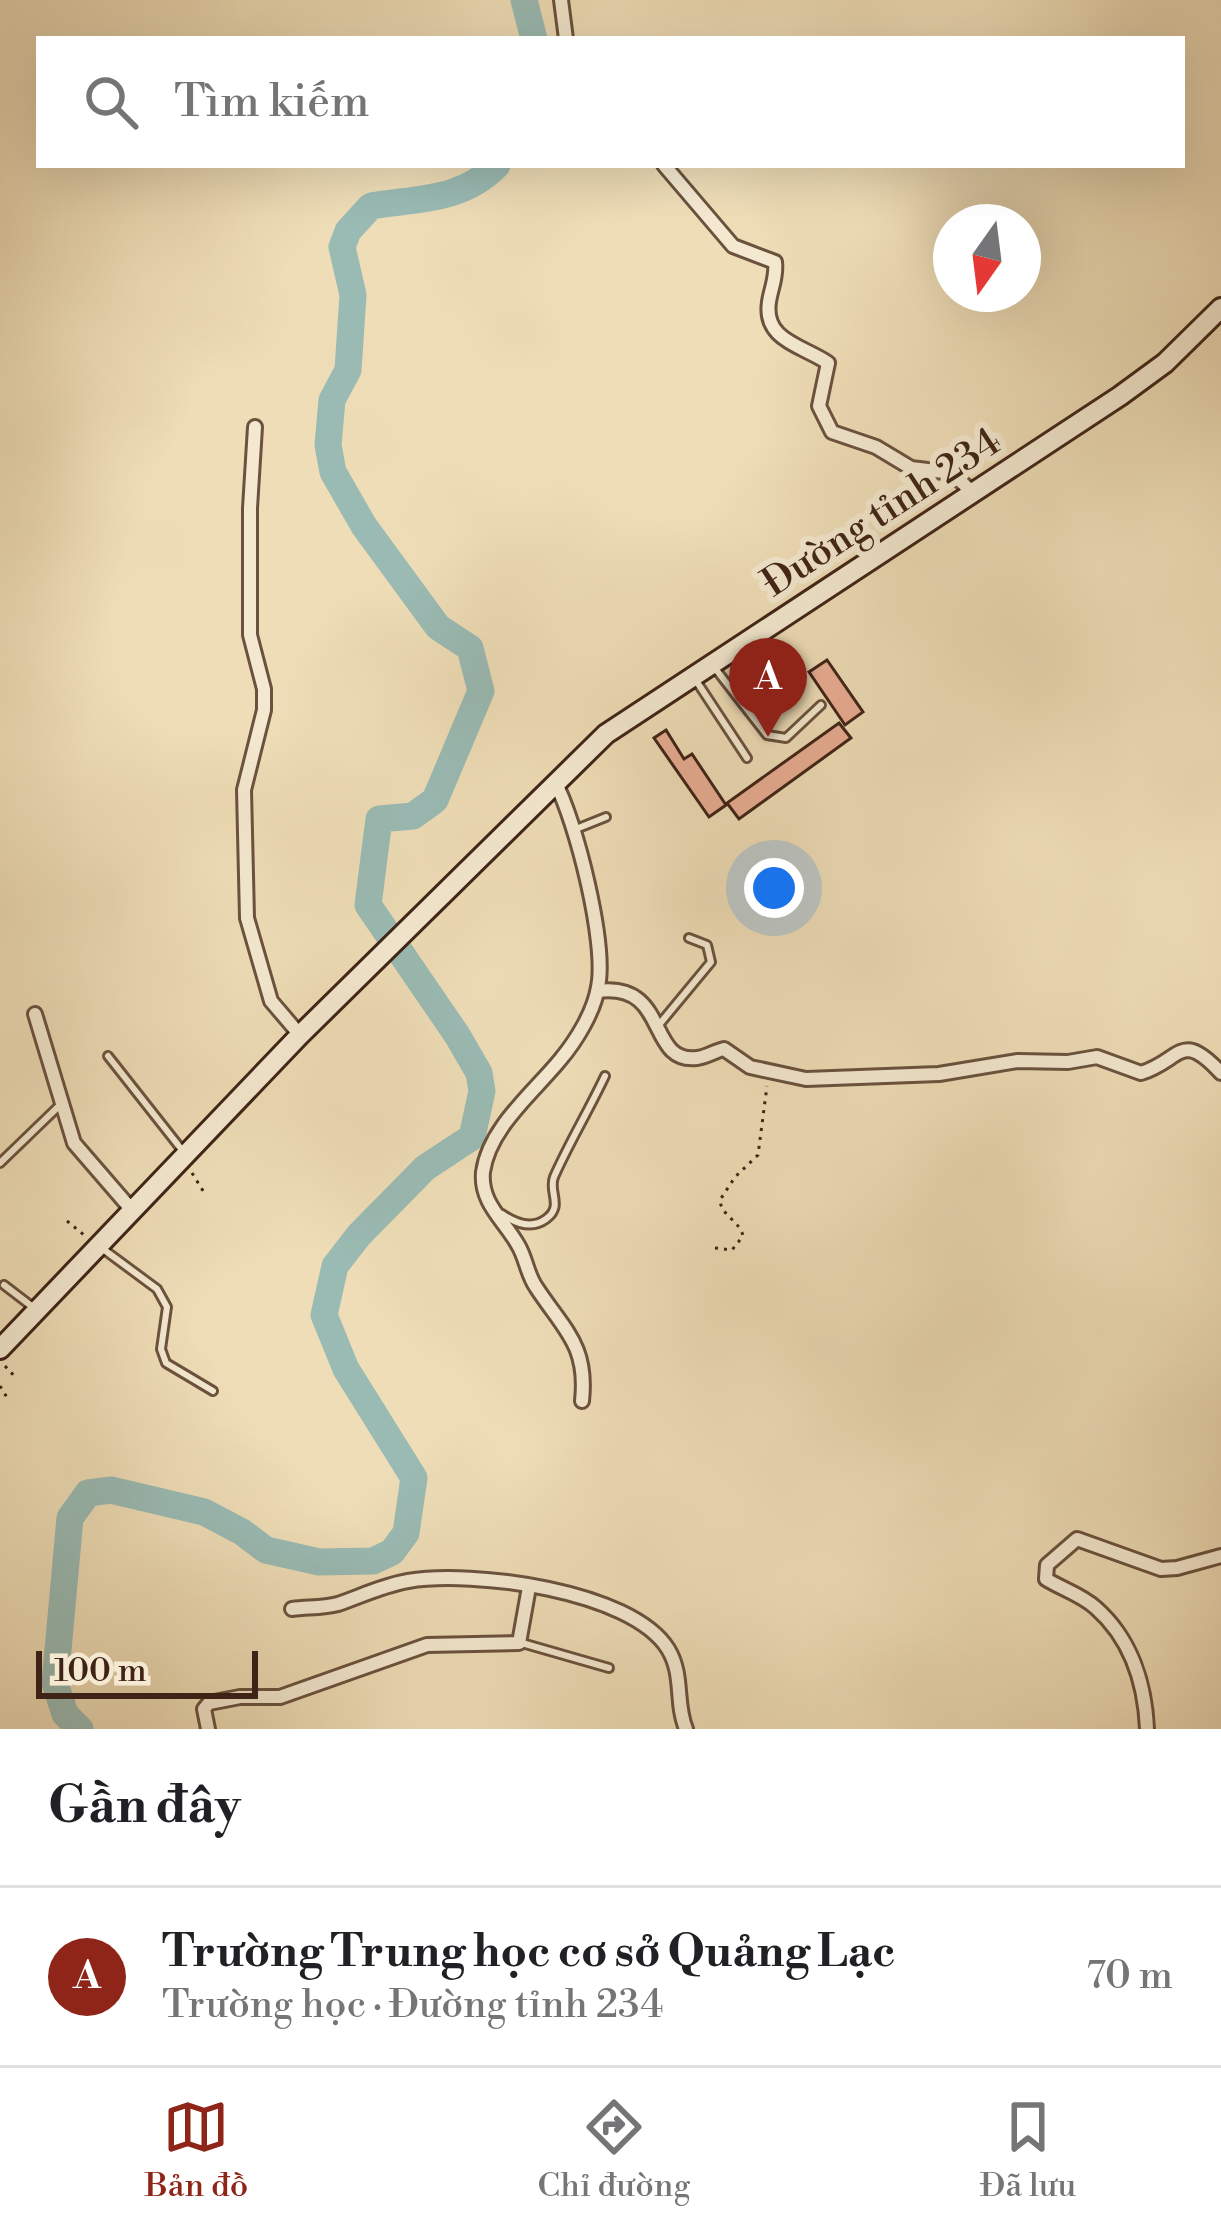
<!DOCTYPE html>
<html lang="vi">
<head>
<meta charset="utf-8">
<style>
	body { margin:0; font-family:"Libre Bodoni",serif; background:#f6f6f6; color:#202124 }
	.compass { position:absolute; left:933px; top:204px; width:108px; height:108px; border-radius:50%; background:#fff; box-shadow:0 12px 48px #0002; rotate:194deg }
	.scale { position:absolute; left:36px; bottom:30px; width:222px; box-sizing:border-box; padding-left:12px; border:6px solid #3f2316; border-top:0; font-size:33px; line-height:42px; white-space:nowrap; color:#3f2316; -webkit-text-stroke:9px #f4e9d0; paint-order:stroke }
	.you { position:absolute; left:774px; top:888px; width:42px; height:42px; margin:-30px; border:9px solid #fff; border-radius:50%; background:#1a73e8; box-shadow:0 0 0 18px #1a73e833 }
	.badge { display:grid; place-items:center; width:78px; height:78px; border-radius:50%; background:#8f2418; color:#fff; font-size:39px; font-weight:700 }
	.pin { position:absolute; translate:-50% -99px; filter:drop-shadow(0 3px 6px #0008) }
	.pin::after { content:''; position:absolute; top:63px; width:42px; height:36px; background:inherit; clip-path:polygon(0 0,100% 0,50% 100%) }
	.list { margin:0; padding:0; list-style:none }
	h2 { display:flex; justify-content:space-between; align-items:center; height:156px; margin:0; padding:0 48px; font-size:51px }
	h2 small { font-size:39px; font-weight:400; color:#757577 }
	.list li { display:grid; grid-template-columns:78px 1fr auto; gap:36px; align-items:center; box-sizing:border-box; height:180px; padding:0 48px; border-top:3px solid #e0e0e0 }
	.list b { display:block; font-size:45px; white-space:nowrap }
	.list p { margin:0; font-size:39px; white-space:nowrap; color:#757577 }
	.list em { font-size:39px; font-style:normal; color:#757577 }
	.icon { flex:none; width:66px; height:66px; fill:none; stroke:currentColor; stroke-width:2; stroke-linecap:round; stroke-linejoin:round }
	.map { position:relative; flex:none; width:1221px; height:1729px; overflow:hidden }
	.search { position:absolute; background:#fff; box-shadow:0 12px 48px #0002; left:36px; right:36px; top:36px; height:132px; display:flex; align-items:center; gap:30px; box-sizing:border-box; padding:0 42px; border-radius:0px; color:#757577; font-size:45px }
	.sheet { height:336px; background:#fff }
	nav { display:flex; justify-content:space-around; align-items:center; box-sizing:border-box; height:168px; border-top:3px solid #e0e0e0; background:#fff; font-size:33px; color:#757577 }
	nav a { display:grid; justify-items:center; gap:6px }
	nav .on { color:#8f2418 }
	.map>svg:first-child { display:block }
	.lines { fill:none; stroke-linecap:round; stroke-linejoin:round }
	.river { stroke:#9abbb4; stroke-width:27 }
	.building { fill:#e9ad94; stroke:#3f2316; stroke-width:3 }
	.service-casing { stroke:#6b523e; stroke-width:12 }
	.minor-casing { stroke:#6b523e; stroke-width:18 }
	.secondary-casing { stroke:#3f2316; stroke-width:24 }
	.path { stroke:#3f2316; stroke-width:3; stroke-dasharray:3 6; stroke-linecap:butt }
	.service { stroke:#f4e9d0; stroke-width:6 }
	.minor { stroke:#f4e9d0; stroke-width:12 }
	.secondary { stroke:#f4e9d0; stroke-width:18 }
	.labels { text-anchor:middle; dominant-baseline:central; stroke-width:12; stroke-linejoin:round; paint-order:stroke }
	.street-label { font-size:39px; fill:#3f2316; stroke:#f4e9d0 }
</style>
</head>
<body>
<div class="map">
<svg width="1221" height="1729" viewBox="0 0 1221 1729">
	<rect width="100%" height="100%" fill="#eeddb7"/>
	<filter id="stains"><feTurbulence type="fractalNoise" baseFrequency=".00167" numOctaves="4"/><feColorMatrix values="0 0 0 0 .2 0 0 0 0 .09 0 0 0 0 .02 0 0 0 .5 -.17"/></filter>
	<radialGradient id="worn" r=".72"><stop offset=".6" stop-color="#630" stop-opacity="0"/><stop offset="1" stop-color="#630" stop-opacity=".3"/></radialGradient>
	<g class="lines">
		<g class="river">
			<path d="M524,0L534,39"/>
			<path d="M80,1729L65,1714L55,1683L70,1518L88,1493L111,1490L204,1512L242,1532L266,1550L319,1562L373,1561L392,1552L406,1533L414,1478L346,1369L324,1315L335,1266L359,1235L425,1168L472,1137L482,1091L479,1073L457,1035L368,905L379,819L413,816L435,800L481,691L470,648L438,627L364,526L333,472L328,445L332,400L348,370L353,295L342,247L348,231L371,206C419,198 462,201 497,165"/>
		</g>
	</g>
	<g class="building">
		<path d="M827,660L863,712L845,725L809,672Z"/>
		<path d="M839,723L851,738L739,819L727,803Z"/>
		<path d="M666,730L684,759L692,754L726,805L709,817L654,738Z"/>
	</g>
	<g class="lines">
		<g class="service-casing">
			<g id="service">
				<path d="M714,667L767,735L786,738L821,705"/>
				<path d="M695,679L747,758"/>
				<path d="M576,829L606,817"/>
				<path d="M658,1026L711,962L707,945L689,938"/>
				<path d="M108,1056L182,1150"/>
				<path d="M0,1163L60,1105"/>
				<path d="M502,1214C515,1223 531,1230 546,1219C564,1206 548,1192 554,1177C569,1143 589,1110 605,1076"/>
				<path d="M103,1249L157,1289L167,1307L161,1349L166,1363L213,1391"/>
				<path d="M4,1285L34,1308"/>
				<path d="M522,1643L609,1668"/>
			</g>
		</g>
		<g class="minor-casing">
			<g id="minor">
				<path d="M561,0L566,39"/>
				<path d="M664,165L733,246L775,262C777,277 771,288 769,302C763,341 804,346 828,363L819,406L832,432L876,447L911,468L952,473L972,492"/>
				<path d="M255,427L250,508V635L264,689V710L244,790L247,918L271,1001L300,1035"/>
				<path d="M555,782C576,821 607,944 598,987C594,1012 576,1041 560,1060C533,1093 489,1128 483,1172C480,1203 504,1220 518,1245C526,1258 527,1274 536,1287C564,1330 588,1345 582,1401"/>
				<path d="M598,991C670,982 646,1064 697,1058C706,1057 715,1051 724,1049L750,1067L806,1079L939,1074L1018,1061L1068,1062L1097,1057L1141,1073C1182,1060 1180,1029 1221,1073"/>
				<path d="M35,1014L74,1143L131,1209"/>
				<path d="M292,1609C308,1607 323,1608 338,1604C361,1596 384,1585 408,1581C472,1570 631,1590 668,1649C684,1675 675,1703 686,1729"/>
				<path d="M208,1729L204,1709L209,1703L240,1697H280L427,1645L519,1643L529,1587"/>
				<path d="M1147,1729C1145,1684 1131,1639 1096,1608C1082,1595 1062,1589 1046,1579L1047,1565L1077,1539L1161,1569L1177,1568L1221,1556"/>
			</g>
		</g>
		<g class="secondary-casing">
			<path id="secondary" d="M0,1349L300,1035L606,734L1120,396L1165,363L1221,308"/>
		</g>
		<g class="path">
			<path d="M192,1173L205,1194"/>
			<path d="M67,1221L84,1235"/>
			<path d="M715,1248L732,1250L743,1236C740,1221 721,1216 720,1200L735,1177L758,1155L767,1086"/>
			<path d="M5,1366L17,1379"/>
			<path d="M0,1386L8,1399"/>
		</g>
		<use href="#service" class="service"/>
		<use href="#minor" class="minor"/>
		<use href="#secondary" class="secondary"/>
	</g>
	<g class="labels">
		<g class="street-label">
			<text transform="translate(882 513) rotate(-33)">Đường tỉnh 234</text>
		</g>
	</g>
	<rect width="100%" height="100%" filter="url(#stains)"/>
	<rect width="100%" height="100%" fill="url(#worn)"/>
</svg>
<svg class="compass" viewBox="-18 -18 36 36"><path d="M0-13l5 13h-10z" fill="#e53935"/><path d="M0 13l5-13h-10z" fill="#757577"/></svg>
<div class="scale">100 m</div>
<div class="you"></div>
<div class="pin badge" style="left:768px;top:737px">A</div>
<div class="search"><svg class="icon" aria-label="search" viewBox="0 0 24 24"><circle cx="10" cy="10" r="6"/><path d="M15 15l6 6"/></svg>Tìm kiếm</div>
</div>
<section class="sheet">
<h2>Gần đây<small></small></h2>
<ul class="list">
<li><span class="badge">A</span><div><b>Trường Trung học cơ sở Quảng Lạc</b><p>Trường học · Đường tỉnh 234</p></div><em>70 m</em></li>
</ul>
</section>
<nav>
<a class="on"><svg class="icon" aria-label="map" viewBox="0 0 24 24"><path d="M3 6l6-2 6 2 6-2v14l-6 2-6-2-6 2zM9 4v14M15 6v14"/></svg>Bản đồ</a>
<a><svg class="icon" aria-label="directions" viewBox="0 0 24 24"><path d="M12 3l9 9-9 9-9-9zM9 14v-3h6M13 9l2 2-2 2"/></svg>Chỉ đường</a>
<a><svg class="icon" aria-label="saved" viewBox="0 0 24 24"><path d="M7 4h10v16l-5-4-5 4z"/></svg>Đã lưu</a>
</nav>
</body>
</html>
